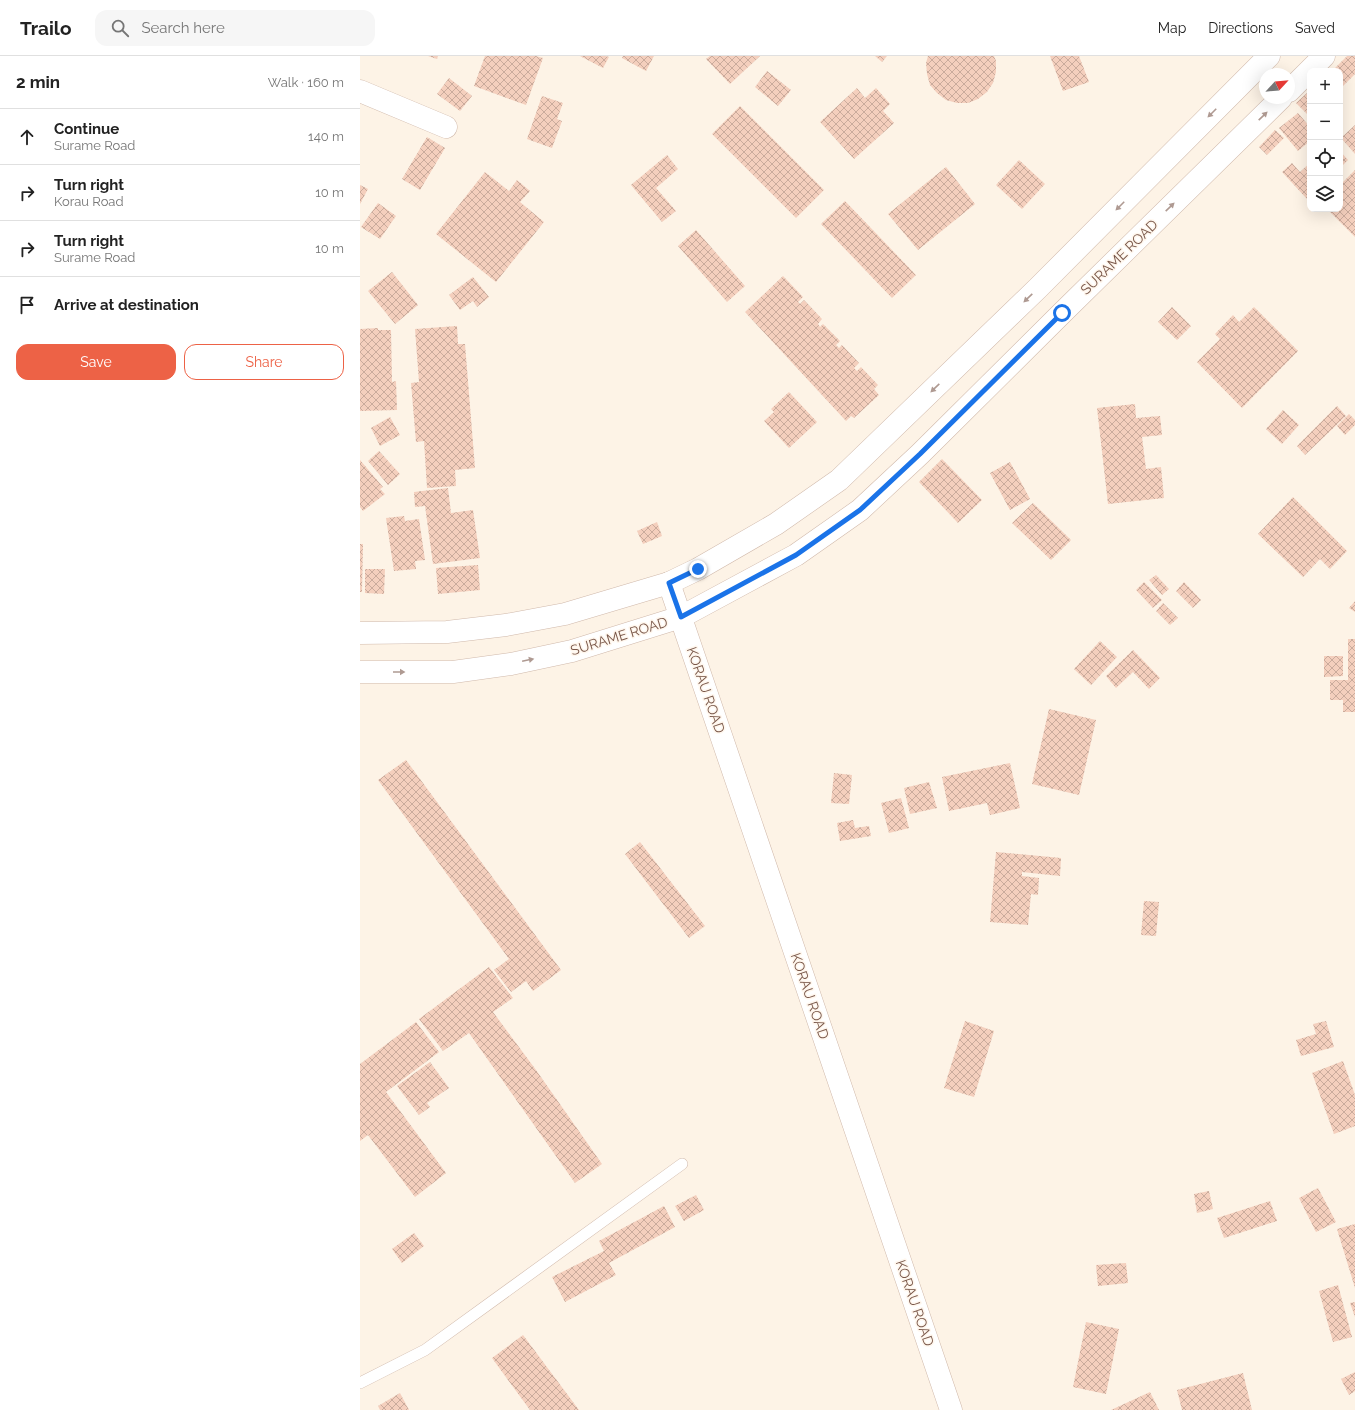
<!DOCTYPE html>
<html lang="en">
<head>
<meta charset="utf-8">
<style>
	body { margin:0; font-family:Raleway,sans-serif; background:#f6f6f6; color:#222 }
	.controls { position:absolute; right:12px; top:12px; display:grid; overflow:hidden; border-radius:8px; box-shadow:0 4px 16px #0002 }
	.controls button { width:36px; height:36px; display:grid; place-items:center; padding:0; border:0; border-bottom:1px solid #e0e0e0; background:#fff; color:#222; font:20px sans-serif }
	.compass { position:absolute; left:899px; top:12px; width:36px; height:36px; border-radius:50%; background:#fff; box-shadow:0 4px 16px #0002; rotate:64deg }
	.stop { position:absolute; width:12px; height:12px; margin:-9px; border:3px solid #1a73e8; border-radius:50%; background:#fff }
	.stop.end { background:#1a73e8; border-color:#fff; box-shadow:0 1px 4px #0008 }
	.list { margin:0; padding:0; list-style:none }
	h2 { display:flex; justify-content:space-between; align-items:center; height:52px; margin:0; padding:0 16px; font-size:17px }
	h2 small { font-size:13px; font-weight:400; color:#767676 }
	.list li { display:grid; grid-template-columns:26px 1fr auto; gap:12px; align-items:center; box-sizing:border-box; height:56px; padding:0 16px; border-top:1px solid #e0e0e0 }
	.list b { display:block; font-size:15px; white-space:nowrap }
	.list p { margin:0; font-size:13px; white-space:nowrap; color:#767676 }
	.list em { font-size:13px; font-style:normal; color:#767676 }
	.actions { display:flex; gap:8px; padding:12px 16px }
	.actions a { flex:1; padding:9px 0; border:1px solid #ed6246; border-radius:12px; text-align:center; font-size:14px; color:#ed6246 }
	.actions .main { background:#ed6246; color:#fff }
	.icon { flex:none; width:22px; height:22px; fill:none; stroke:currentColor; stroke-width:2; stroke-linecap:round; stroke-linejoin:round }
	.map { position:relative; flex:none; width:995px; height:1354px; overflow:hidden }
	header { display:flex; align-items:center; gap:24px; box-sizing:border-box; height:56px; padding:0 20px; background:#fff; border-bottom:1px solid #e0e0e0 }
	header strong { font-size:19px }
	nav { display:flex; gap:22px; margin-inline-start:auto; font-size:14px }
	.search { width:280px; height:36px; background:#f6f6f6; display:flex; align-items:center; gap:10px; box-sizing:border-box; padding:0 14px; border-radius:12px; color:#767676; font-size:15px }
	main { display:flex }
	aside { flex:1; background:#fff }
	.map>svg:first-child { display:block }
	.building { fill:url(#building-cross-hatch) }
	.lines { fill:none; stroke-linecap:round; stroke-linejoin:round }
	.service-casing { stroke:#d0b9ab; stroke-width:12 }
	.minor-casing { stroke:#d0b9ab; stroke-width:23 }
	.tertiary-casing { stroke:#d0b9ab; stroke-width:23 }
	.service { stroke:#fff; stroke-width:11 }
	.minor { stroke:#fff; stroke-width:22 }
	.tertiary { stroke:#fff; stroke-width:22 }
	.oneway { fill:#af9a92 }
	.route { stroke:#1a73e8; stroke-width:5 }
	.labels { text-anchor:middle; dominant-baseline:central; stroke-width:3; stroke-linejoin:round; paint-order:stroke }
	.street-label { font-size:14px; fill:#795749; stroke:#fff7ee }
</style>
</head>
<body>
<header>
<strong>Trailo</strong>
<div class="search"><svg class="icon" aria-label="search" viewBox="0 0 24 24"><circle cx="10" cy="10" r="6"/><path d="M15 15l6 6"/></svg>Search here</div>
<nav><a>Map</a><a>Directions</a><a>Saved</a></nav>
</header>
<main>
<aside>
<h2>2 min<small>Walk · 160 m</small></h2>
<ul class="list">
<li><svg class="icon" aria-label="ahead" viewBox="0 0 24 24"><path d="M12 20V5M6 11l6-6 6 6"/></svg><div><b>Continue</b><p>Surame Road</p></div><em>140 m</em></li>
<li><svg class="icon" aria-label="right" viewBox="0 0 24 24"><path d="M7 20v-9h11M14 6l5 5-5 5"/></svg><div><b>Turn right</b><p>Korau Road</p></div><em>10 m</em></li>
<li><svg class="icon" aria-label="right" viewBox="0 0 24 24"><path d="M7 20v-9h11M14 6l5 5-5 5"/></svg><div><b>Turn right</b><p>Surame Road</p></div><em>10 m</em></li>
<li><svg class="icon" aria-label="arrive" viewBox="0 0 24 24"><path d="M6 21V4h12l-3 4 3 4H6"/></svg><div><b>Arrive at destination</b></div></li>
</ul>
<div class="actions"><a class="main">Save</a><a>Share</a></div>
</aside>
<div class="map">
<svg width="995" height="1354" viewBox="0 0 995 1354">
	<defs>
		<pattern id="building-cross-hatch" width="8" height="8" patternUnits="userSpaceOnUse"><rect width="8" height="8" fill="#f4cfbd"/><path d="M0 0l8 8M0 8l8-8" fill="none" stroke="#caab9c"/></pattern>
	</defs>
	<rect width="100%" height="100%" fill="#fdf3e6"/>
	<g class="building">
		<path d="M68,0H78L77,3Z"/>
		<path d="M125,0H176L183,2L166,49L114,30Z"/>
		<path d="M220,0H246L249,1L243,12Z"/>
		<path d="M263,0H294L286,15L262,2Z"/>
		<path d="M350,0H400L370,28L346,3Z"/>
		<path d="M515,0H527L522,6Z"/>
		<path d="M568,0H634L636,5V16L633,27L627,36L618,43L608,47H597L586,44L577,37L570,29L567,18L566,7Z"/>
		<path d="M690,0H719L729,26L703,35Z"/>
		<path d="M987,0H995V18L980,33V15H972Z"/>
		<path d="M407,15L431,34L418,50L395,31Z"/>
		<path d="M89,22L112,40L100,55L77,38Z"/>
		<path d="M497,32L505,42L516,32L530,48L523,55L534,67L494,103L460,66Z"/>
		<path d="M947,37L950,39V61L936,47Z"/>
		<path d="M182,40L203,47L197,63L202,65L192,92L167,83Z"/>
		<path d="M380,50L464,134L436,162L352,78Z"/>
		<path d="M938,57L950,71V85L938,95L919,72Z"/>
		<path d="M995,69V98L981,82Z"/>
		<path d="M915,74L924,82L907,99L899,91Z"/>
		<path d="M67,81L85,92L60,134L42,123Z"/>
		<path d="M980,95L988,104L980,112Z"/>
		<path d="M307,99L318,113L296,132L316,155L302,166L271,129Z"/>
		<path d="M659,104L685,128L662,153L636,129Z"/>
		<path d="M932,107L940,116L950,107V141L947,143L922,116Z"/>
		<path d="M586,111L615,148L558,194L528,158Z"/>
		<path d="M995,114V181L967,153H980V129Z"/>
		<path d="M125,116L149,135L157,124L170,135L160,146L184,166L136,226L76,178Z"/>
		<path d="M0,129L8,133L0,148Z"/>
		<path d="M485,145L556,219L532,242L461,168Z"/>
		<path d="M18,147L36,160L20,183L1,171Z"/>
		<path d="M336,174L385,230L367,246L318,190Z"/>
		<path d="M32,216L58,249L35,268L8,235Z"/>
		<path d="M423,220L443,241L438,246L440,248L444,244L462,263L458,268L460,271L463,268L480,285L476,289L479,292L482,289L499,307L494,312L497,315L501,311L518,329L514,333L519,339L494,362L491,360L486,365L385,256Z"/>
		<path d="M113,221L129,241L117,251L113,245L100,254L89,239Z"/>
		<path d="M812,251L831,270L817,284L798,266Z"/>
		<path d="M894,251L938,295L882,352L837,306L860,283L855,278L873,259L879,266Z"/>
		<path d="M97,270L98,288H105L115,412L95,414L96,430L67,432L64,385L56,386L51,327L59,326L55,273Z"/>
		<path d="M18,272V274H31L32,326L36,325L37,354L0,355V273Z"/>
		<path d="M429,336L457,366L429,392L404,365L414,356L411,353Z"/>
		<path d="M775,348L776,362L800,360L802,379L782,381L786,413L801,411L804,442L748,448L737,352Z"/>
		<path d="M977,350L986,360L945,399L937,390Z"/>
		<path d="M923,354L939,369L922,388L906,373Z"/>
		<path d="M989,358L995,364V369L985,379L977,370Z"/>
		<path d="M30,361L40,379L20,390L11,372Z"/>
		<path d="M19,395L40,418L28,429L8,405Z"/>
		<path d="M582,403L622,444L598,467L559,426Z"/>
		<path d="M0,404L23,431L20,433L25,438L3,455L0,451Z"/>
		<path d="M650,406L670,443L650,454L630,417Z"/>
		<path d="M88,432L91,457L113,454L120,502L73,508L65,450L55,451L54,436Z"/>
		<path d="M933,441L987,495L970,513L960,503L943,521L898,478Z"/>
		<path d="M673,447L711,484L691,504L652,467Z"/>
		<path d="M44,460L45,465L59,463L65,504L55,505L56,513L34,515L26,462Z"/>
		<path d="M297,466L302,480L283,488L277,475Z"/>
		<path d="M0,488H3L2,536H0Z"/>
		<path d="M118,509L120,534L78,538L76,512Z"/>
		<path d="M5,513H25L24,538L5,537Z"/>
		<path d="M796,519L809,533L802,539L789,524Z"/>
		<path d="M784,526L802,544L793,552L776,534Z"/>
		<path d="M824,526L841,544L833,552L816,535Z"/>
		<path d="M995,545V556L989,552Z"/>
		<path d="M803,547L818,562L810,569L796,555Z"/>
		<path d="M988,583H995V656H983V644H970V624H988Z"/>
		<path d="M740,585L757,601L731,629L714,613Z"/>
		<path d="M773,594L800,622L789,633L773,616L756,632L746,620Z"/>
		<path d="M964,600H983V620L964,621Z"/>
		<path d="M689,653L736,664L719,739L672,728Z"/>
		<path d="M46,704L201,914L173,935L166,925L151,936L134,914L149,903L18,724Z"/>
		<path d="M650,707L660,752L630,759L627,747L589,755L582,721Z"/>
		<path d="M474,717L492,719L489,748L471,747Z"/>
		<path d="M569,726L577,752L550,758L544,732Z"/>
		<path d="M541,742L549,772L529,777L521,747Z"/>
		<path d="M493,764L495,772L509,770L511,780L480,785L477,767Z"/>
		<path d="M280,786L345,870L329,882L265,798Z"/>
		<path d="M636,796L701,802L700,820L662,816V820L679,822L678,839L671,838L668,869L630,866Z"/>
		<path d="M784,845L799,846L796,880L781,879Z"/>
		<path d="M129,911L153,942L133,956L176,1014L242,1108L215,1127L109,977L83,995L59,963Z"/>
		<path d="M605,965L634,975L614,1041L584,1032Z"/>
		<path d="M966,965L974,991L941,1000L936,984L956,978L953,968Z"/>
		<path d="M56,966L79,996L26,1036L86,1117L55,1141L8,1079L0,1085V1008Z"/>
		<path d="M983,1005L995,1039V1070L974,1078L952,1017Z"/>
		<path d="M70,1006L89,1032L67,1047L70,1051L59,1059L37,1030Z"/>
		<path d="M958,1132L976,1166L956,1176L939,1142Z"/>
		<path d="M849,1135L853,1153L837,1157L834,1138Z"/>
		<path d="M336,1139L344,1154L324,1165L315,1150Z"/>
		<path d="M910,1145L917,1165L864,1182L857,1162Z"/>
		<path d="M304,1150L315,1171L249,1207L256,1219L205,1246L192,1221L244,1195L239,1185Z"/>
		<path d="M995,1168V1232L977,1173Z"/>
		<path d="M54,1177L64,1190L42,1207L32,1193Z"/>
		<path d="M766,1207L768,1227L738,1230L736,1209Z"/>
		<path d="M978,1229L992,1281L973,1286L959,1235Z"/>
		<path d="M995,1246V1261L990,1247Z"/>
		<path d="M726,1266L759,1273L746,1338L713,1331Z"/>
		<path d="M163,1279L219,1354H170L132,1302Z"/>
		<path d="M995,1316V1335L989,1339L981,1323Z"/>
		<path d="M883,1317L892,1354H822L817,1334Z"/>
		<path d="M790,1336L799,1354H751Z"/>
		<path d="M40,1337L49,1354H20L18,1350Z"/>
	</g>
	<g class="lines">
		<g class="service-casing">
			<path id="service" d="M0,1327L65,1294L322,1108"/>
		</g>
		<g class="minor-casing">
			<path id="minor" d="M0,35L86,71"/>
		</g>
		<g class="tertiary-casing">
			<g id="tertiary">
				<path d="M929,35L964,0"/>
				<path d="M309,527L591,1354"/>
				<path d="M0,577L87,576L146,569L205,558L309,527L338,513L416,468L479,424L678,232L909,0"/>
				<path d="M0,616H93L151,608L212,595L321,561L436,499L500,454L560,398L702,257L921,42"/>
			</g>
		</g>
		<use href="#service" class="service"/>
		<use href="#minor" class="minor"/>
		<use href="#tertiary" class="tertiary"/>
	</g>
	<defs><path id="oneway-solid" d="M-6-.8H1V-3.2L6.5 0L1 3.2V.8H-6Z"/></defs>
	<g class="oneway">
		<use href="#oneway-solid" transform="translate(852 57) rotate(135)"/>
		<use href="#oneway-solid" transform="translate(903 60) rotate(-44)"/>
		<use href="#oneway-solid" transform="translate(760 150) rotate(135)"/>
		<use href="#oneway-solid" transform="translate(810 151) rotate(-44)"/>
		<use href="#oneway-solid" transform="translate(668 242) rotate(136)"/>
		<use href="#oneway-solid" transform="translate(575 332) rotate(136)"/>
		<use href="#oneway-solid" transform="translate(168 604) rotate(-12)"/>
		<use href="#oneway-solid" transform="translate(39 616)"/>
	</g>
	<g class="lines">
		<path class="route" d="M338,513L309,527L321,561L436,499L500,454L560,398L702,257"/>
	</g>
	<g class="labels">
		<g class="street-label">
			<text transform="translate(759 201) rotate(-44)">SURAME ROAD</text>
			<text transform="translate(259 580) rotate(-17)">SURAME ROAD</text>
			<text transform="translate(346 634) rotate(71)">KORAU ROAD</text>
			<text transform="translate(450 940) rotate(71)">KORAU ROAD</text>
			<text transform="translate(555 1247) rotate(71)">KORAU ROAD</text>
		</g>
	</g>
</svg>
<div class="controls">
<button>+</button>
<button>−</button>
<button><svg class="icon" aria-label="locate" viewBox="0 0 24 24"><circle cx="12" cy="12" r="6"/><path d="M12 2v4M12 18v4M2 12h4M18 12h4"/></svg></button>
<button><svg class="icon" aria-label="layers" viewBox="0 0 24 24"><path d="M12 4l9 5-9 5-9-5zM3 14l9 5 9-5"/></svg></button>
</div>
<svg class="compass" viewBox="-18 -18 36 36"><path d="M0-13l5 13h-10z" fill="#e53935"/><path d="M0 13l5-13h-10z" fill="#767676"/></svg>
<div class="stop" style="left:702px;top:257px"></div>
<div class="stop end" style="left:338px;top:513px"></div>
</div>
</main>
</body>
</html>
